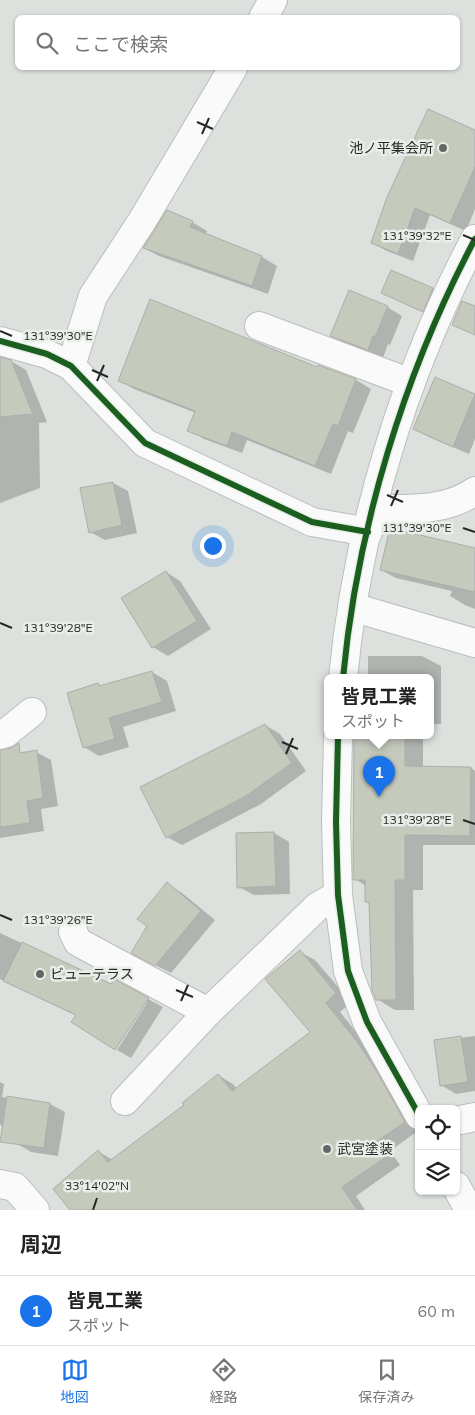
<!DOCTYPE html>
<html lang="ja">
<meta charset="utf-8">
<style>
:root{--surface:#fff;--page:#f2f2f2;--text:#222;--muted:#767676;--line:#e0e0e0;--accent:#1a73e8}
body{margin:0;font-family:Mulish,"Noto Sans JP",sans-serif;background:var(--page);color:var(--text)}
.controls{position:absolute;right:15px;bottom:15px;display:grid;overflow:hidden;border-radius:8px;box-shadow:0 1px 4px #0004}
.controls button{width:45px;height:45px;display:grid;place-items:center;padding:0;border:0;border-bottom:1px solid var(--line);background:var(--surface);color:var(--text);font:25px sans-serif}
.you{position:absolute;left:212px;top:545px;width:18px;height:18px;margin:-12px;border:4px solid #fff;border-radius:50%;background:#1a73e8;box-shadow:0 0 0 8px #1a73e833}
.badge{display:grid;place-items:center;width:32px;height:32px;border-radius:50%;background:var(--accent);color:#fff;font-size:16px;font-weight:700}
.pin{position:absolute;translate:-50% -41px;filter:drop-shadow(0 1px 2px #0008)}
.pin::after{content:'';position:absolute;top:26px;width:18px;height:15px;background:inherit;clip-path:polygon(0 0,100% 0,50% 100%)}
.popup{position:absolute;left:324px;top:674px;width:110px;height:65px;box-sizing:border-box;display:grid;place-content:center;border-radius:8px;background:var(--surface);filter:drop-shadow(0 1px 4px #0005);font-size:16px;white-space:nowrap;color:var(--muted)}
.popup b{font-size:19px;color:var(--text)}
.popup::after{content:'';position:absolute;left:50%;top:100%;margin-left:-10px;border:10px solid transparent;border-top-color:var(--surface)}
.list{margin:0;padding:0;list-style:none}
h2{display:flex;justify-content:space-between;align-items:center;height:65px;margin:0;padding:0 20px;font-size:21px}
h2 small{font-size:16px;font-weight:400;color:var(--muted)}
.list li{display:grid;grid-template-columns:32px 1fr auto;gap:15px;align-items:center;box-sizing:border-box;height:70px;padding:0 20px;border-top:1px solid var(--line)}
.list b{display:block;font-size:19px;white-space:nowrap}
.list p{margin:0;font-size:16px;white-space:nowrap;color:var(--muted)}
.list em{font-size:16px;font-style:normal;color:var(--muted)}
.icon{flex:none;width:28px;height:28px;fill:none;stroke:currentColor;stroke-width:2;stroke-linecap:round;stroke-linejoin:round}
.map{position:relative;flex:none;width:475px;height:1210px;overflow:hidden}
.search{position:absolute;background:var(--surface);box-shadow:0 1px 4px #0004;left:15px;right:15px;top:15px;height:55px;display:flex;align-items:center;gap:12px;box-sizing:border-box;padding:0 18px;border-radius:8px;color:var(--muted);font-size:19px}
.sheet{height:135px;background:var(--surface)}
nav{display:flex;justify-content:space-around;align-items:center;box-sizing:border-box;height:70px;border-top:1px solid var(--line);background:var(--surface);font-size:14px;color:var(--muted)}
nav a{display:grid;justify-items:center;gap:2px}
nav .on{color:var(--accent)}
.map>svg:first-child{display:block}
</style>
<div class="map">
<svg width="475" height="1210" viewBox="0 0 475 1210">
<rect width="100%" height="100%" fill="#dce1dd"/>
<g fill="#0003">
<polygon points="475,131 475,209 466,231 430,215 413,261 387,251 372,243"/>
<polygon points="192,222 207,231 205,235 262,257 277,266 268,294 159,256 144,248"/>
<polygon points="392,272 433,289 447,298 438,319 383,292"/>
<polygon points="387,307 402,316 390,345 388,344 383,358 347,344 332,336"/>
<polygon points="0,361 11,361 26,370 47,422 39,423 40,488 0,503"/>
<polygon points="319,366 356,380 371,389 353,433 348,431 331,474 247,440 242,453 204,439 189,430 196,413 134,389 119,380 318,369"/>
<polygon points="436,378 475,395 475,439 469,454 429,437 414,429"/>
<polygon points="113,483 128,491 137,533 105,540 90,532"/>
<polygon points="475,549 475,609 465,605 450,596 452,591 396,578 381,570"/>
<polygon points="166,572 180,581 211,629 168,656 153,647"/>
<polygon points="368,656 422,656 441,666 441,724 430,724 430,678 368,678"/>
<polygon points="152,672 167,681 176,711 123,727 129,747 99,756 84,747 98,684 102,687"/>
<polygon points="265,725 280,734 306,771 261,804 182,845 167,837"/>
<polygon points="354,736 423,736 423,768 471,768 475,771 475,845 423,845 423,890 413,890 414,1010 395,1010 377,999 370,904 366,902 366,886 355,879"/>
<polygon points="36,752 51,760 58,806 41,809 44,831 0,838 0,757"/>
<polygon points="274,833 289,842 290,894 254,895 239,887"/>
<polygon points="167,884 182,893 215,920 171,973 147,961"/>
<polygon points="0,933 112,986 148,999 163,1007 131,1058 117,1050 147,1003 145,1002 77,1016 0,979"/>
<polygon points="300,952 315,960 351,1002 340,1012 373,1053 391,1080 419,1130 390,1151 400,1165 356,1196 365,1210 72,1210 99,1152 113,1160 185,1105 218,1075 233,1084 237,1089 312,1032"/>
<polygon points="475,1036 475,1091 456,1094 441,1085 435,1041"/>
<polygon points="0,1082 4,1084 2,1097 50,1104 65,1112 58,1156 31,1152 16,1143 0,1124"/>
</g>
<g fill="#c5cabd" stroke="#abaeaa">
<polygon points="428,109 475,130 475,167 450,223 415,208 398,254 371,243 387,197"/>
<polygon points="167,210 193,221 190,227 262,256 252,286 143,248"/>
<polygon points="391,270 433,288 423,312 381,293"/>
<polygon points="349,290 388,306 375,337 373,336 368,350 330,336"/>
<polygon points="150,299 317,367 318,365 356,379 338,426 333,424 315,466 232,432 227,446 187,431 195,411 118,381"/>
<polygon points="462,301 475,306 475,335 452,325"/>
<polygon points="0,357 11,360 33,414 0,417"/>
<polygon points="435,377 475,394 453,447 413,429"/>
<polygon points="113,482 122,525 89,533 80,488"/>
<polygon points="390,528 475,548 475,592 380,570"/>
<polygon points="166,571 197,621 152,648 121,598"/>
<polygon points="152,671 162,702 109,718 115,739 83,748 67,693 98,683 99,686"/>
<polygon points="265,724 292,763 246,796 166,838 140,787"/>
<polygon points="354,736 405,736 405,766 471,767 470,836 405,835 405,880 395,880 396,1000 376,1000 372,990 369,902 365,902 365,880 353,880"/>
<polygon points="19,743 20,753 37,750 43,798 27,801 30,823 0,827 0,750 11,748"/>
<polygon points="274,832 276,886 237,888 236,833"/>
<polygon points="167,882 201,911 155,966 131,953 147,926 137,919"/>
<polygon points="22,942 111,984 114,979 149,998 115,1050 71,1022 76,1015 3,981"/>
<polygon points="300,950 336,993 326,1003 358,1043 376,1070 405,1122 376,1142 386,1157 342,1187 357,1210 70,1210 53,1189 98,1150 108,1162 184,1105 182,1103 218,1074 232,1091 310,1032 265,979"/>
<polygon points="461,1036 468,1082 440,1086 434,1040"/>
<polygon points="7,1096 50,1103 44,1148 0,1142"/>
</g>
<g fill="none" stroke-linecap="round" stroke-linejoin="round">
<defs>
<g id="minor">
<polyline points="263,18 273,0"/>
<polyline points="259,326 411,383"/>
<polyline points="0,341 47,354 71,366 145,443 312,522 368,532"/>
<polyline points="71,366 93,296 142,221 233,68"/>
<path d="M 373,509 C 407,509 446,512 475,491"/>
<polyline points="352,607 475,643"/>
<path d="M 343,678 C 357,528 404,373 475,239"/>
<polyline points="0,735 6,733 32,712"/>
<polyline points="338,736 336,822 338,895 348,971 367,1022 419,1115"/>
<polyline points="73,932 78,942 208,1012"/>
<polyline points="125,1101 208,1012 317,907 338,895"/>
<polyline points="456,1121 475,1117"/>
<polyline points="0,1184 15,1187 35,1210"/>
<polyline points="456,1186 469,1210"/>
</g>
</defs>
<use href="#minor" stroke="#bbbfbc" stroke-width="30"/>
<use href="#minor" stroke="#fafafa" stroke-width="28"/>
<defs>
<g id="cycleway">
<polyline points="0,341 47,354 71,366 145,443 312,522 368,532"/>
<path d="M 343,678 C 357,528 404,373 475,239"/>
<polyline points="338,736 336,822 338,895 348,971 367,1022 419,1115"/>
</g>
</defs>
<use href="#cycleway" stroke="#e8efe9" stroke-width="9"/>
<use href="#cycleway" stroke="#1b5e20" stroke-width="6"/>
</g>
<path fill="none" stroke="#252825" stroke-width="2" d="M 197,122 L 213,129M 202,134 L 209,118M 463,235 L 475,240M 0,331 L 12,336M 92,370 L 108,377M 97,381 L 104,365M 387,495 L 403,502M 391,506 L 398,490M 463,528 L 475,532M 0,623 L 12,628M 282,742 L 298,749M 286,754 L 293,738M 463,820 L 475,824M 0,915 L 12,920M 176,990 L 193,997M 181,1001 L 188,985M 93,1210 L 97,1198"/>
<g fill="#656965" stroke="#e8efe9" stroke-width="2">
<circle cx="443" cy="148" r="5"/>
<circle cx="40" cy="974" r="5"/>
<circle cx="327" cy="1149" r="5"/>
</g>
<g text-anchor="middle" stroke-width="5" stroke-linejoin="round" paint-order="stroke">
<g font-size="14" fill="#252825" stroke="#e8efe9" text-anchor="start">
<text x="433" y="153" text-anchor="end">池ノ平集会所</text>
<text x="50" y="979">ビューテラス</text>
<text x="337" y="1154">武宮塗装</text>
</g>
</g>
<g font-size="12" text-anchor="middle" fill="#252825" stroke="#e8efe9" stroke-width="5" stroke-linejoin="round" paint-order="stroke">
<text x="417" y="240">131°39'32"E</text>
<text x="58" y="340">131°39'30"E</text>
<text x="417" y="532">131°39'30"E</text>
<text x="58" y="632">131°39'28"E</text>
<text x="417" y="824">131°39'28"E</text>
<text x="58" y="924">131°39'26"E</text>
<text x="97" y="1190">33°14'02"N</text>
</g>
</svg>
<div class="controls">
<button><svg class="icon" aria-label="locate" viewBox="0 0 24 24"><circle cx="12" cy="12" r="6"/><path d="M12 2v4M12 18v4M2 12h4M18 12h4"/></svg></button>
<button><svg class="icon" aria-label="layers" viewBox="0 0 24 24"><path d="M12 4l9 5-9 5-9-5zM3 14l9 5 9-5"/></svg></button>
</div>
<div class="you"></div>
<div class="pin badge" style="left:379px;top:797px">1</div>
<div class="popup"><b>皆見工業</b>スポット</div>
<div class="search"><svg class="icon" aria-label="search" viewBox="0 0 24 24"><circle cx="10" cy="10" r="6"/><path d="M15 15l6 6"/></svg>ここで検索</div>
</div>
<section class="sheet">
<h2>周辺<small></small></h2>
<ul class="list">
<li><span class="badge">1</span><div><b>皆見工業</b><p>スポット</p></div><em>60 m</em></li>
</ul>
</section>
<nav>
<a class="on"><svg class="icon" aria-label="map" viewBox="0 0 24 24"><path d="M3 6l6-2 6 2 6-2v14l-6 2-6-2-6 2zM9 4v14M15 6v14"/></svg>地図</a>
<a><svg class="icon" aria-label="directions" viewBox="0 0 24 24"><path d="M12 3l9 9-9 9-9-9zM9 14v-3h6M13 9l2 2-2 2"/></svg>経路</a>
<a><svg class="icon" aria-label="saved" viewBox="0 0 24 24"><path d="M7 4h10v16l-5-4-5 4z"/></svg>保存済み</a>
</nav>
